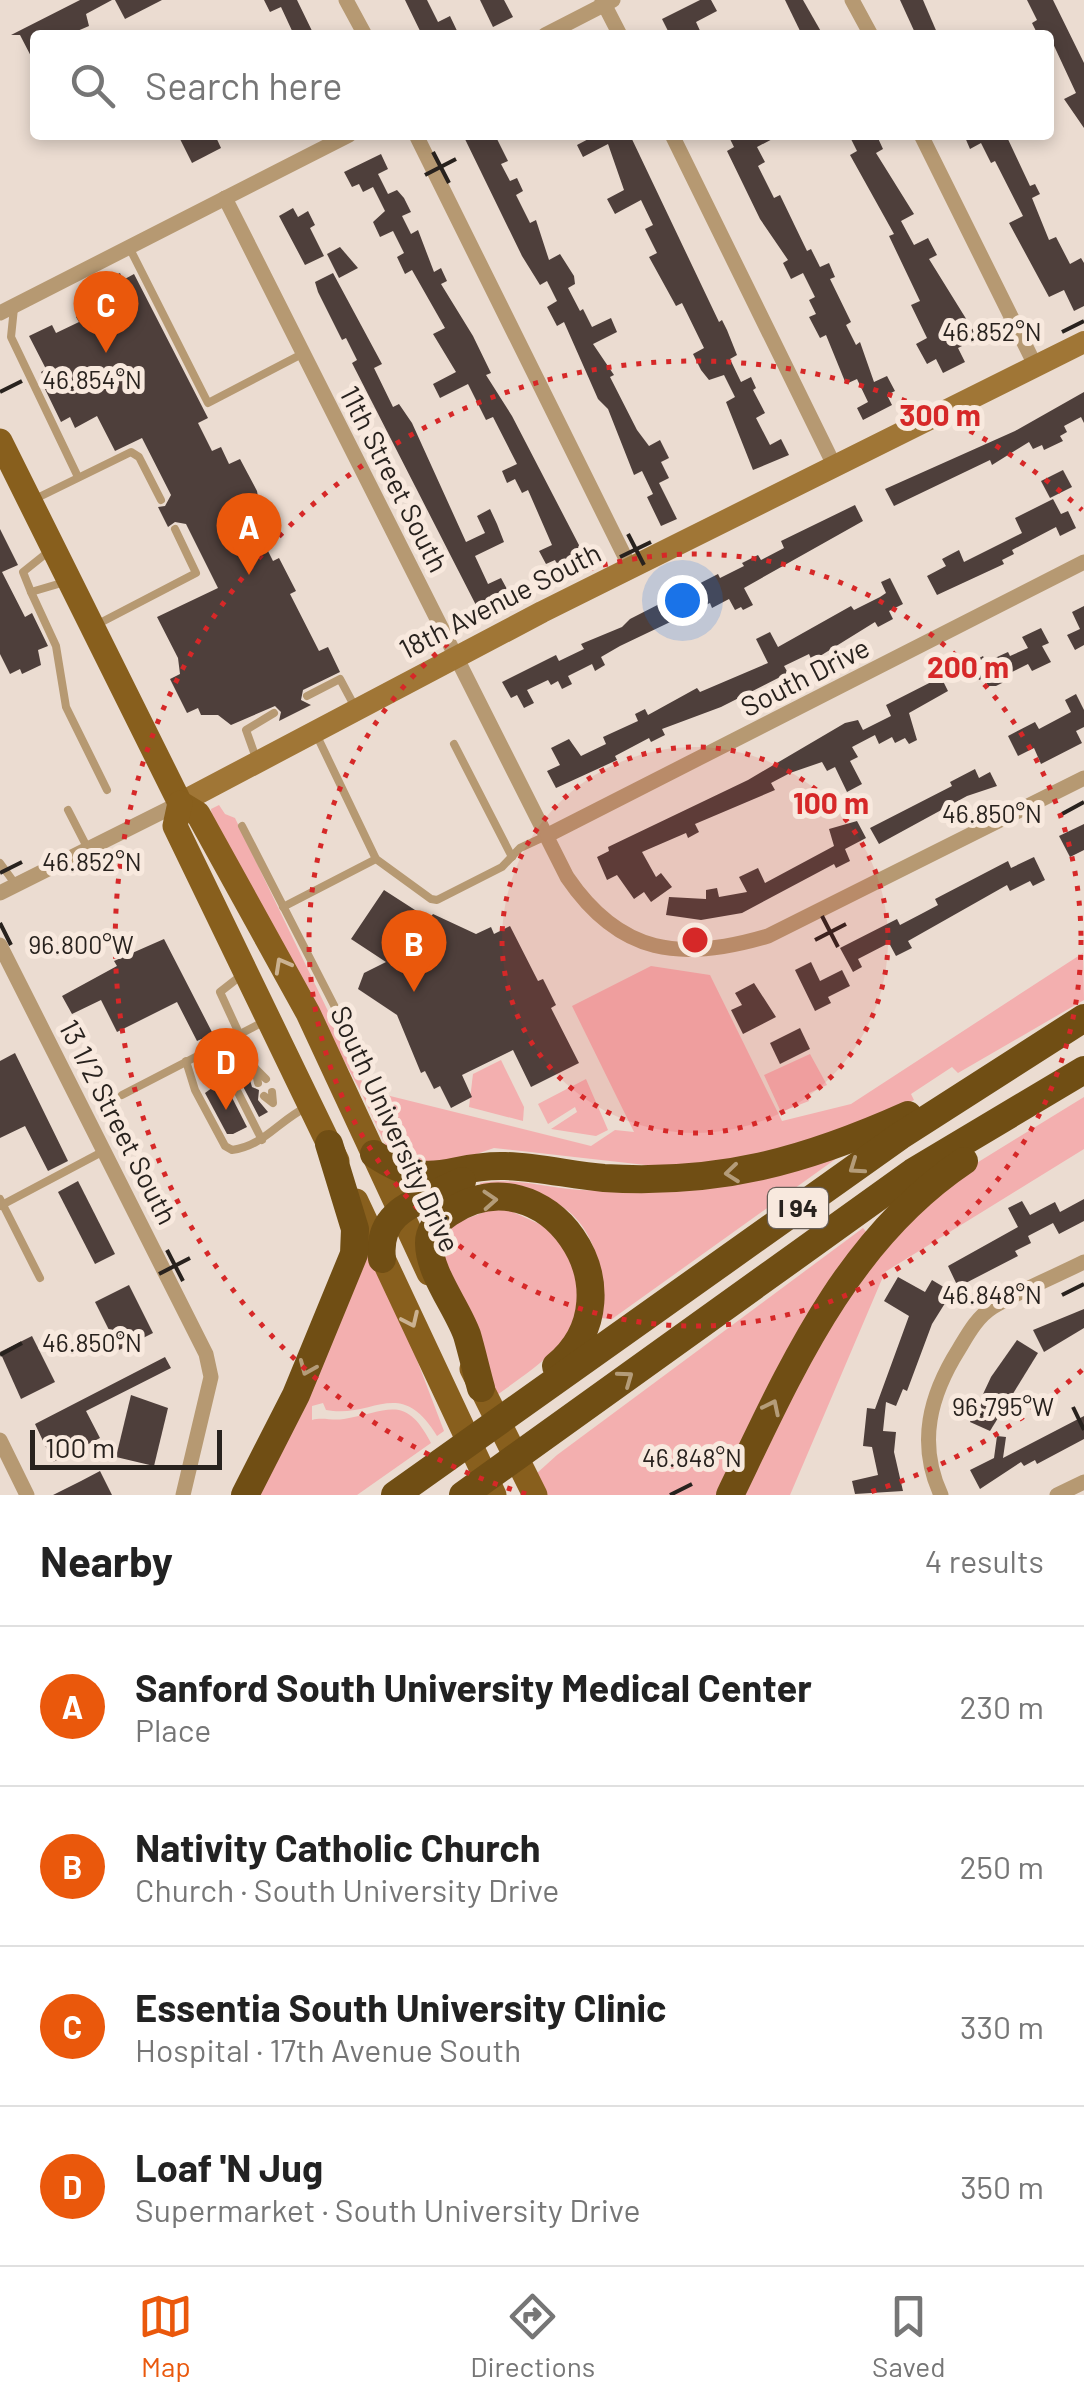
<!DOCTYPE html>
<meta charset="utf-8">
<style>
:root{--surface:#fff;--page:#f6f6f6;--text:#222;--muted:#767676;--line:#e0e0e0;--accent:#ea580c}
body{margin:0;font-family:Barlow,sans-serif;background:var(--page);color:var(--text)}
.scale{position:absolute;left:30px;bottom:25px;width:192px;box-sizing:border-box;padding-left:10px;border:5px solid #28221e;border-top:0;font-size:28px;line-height:35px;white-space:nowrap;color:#28221e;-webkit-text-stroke:8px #f8e9de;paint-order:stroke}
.you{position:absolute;left:682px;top:600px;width:35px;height:35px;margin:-25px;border:8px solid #fff;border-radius:50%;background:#1a73e8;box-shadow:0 0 0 15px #1a73e833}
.badge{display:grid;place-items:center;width:65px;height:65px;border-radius:50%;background:var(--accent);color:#fff;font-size:32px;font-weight:700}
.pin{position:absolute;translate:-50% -82px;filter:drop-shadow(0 2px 5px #0008)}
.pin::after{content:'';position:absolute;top:52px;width:35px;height:30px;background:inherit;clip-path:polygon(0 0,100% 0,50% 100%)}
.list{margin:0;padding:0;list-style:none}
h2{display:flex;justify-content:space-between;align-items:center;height:130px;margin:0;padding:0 40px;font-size:42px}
h2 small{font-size:32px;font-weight:400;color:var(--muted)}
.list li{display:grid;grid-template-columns:65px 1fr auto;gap:30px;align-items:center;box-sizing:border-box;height:160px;padding:0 40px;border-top:2px solid var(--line)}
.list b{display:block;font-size:38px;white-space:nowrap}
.list p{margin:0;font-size:32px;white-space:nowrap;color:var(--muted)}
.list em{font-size:32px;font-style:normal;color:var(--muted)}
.icon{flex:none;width:55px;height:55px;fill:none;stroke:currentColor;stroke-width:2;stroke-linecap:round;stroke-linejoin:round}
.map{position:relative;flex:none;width:1084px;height:1495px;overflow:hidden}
.search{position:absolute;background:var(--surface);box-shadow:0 5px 15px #0003;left:30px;right:30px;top:30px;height:110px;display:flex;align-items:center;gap:25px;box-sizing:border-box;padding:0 35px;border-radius:10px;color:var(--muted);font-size:38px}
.sheet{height:770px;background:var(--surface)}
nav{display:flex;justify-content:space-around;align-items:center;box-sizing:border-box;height:140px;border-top:2px solid var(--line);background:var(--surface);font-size:28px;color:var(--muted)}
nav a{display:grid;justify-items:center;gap:5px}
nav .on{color:var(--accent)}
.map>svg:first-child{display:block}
</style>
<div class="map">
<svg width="1084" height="1495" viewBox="0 0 1084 1495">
<rect width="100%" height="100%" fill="#ebdcd1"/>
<g fill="#f3afaf">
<polygon points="219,805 225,814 235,818 366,1090 591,1146 615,1130 634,1132 572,1006 651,966 710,975 782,1121 851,1104 1083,953 1084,1000 958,1073 952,1067 911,1094 914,1100 891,1114 787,1152 672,1168 494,1148 430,1170 387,1148 361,1092 212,818 211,809"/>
<polygon points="810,1054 827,1085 807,1094 809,1101 781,1112 764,1075"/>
<polygon points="501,1060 524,1107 523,1121 469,1107 473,1074"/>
<polygon points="586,1079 608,1130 596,1136 551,1129 577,1112 575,1107 548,1124 538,1104"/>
<polygon points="1084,1097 1084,1149 885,1272 790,1495 739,1495 819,1329 941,1185"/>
<path d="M 837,1158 L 612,1319 L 600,1318 C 608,1271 592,1209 538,1196 C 521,1192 501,1192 483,1191 L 480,1183 C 520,1176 555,1192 594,1190 C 677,1188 756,1173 837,1158 Z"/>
<path d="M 500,1206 L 557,1232 C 564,1248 576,1265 579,1282 C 592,1335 532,1369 497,1395 L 440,1251 L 445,1227 Z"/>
<polygon points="863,1228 867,1233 722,1495 546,1495 536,1474 557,1455"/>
<path d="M 363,1235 L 396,1305 L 444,1431 L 437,1436 C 400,1375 374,1419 326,1410 L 323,1403 L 312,1406 L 312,1420 C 323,1417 332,1421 344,1419 C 388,1412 405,1393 431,1443 L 357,1495 L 258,1495 Z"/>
</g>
<g fill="#4e3f3b">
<polygon points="80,0 112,0 86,14 89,26 68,35 35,35 35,64 20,35 11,35"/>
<polygon points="115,0 162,0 125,19"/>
<polygon points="264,0 297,0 314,35 294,35 281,7 270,12"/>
<polygon points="405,0 427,0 438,22 450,16 459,35 422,35"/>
<polygon points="480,0 504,0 513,17 493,27"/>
<polygon points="700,0 711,0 717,11 696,22 702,35 670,35 662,19"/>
<polygon points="785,0 803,0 823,35 802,35"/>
<polygon points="900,0 923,0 938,35 916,35"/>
<polygon points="1027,0 1053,0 1084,63 1084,128 1064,99 1076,93 1049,35 1037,33 1032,23 1037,20"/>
<polygon points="178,135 215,135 221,148 192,163"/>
<polygon points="463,135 495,135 508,161 501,164 510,181 517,178 523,191 516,195 530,223 536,220 549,260 560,254 574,276 575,284 568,288 580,311 583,309 592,327 611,318 617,332 593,344 614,375 610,377 637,430 649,446 660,440 669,458 661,462 669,478 659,483 677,519 661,526 647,497 653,494 642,471 634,475 608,409 598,399 564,322 557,326 547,307 557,301 547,281 540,285 522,256"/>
<polygon points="596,135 630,135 719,322 722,320 727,330 737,355 730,359 741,382 751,377 756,388 753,390 765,413 756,418 770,445 781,439 789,455 753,470 726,402 735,397 724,375 709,380 701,370 693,354 704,348 682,303 676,306 649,257 657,253 645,229 653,225 641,200 615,214 607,199 624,190 608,144 583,157 577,145"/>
<polygon points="728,135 780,135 757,147 765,162 758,166 774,198 780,195 807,251 811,249 820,267 829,263 835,277 830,279 851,322 846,325 856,345 860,342 874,382 887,376 895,391 887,395 892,405 863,420 857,408 868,402 857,379 846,384 826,335 820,338 809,317 816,314 809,300 815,297 803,273 791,279 783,263 788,260 760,219 727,151 734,147"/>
<polygon points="849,135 877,136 883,149 876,153 914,214 901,221 914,245 928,238 937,255 929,259 978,338 958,348 965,362 943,373 936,359 927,364 916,344 927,338 911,305 920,301 889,236 894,234 850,155 857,151"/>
<polygon points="964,135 1006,135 1030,186 1035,184 1040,194 1032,198 1049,240 1056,237 1070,264 1081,258 1084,263 1084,306 1074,311 1064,290 1049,297 1009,223 1023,216 995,161 991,163 981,143 970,149"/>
<polygon points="381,154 388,169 378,174 388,194 397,190 404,198 411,212 402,216 411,234 418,230 434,272 441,268 447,281 441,284 473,336 491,373 486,375 512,416 580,547 573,551 581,567 563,576 555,560 546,564 539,551 552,545 528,490 522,493 515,479 507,483 502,471 517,464 493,417 486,420 468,384 440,398 433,384 456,372 433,334 445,328 412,270 405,274 397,257 404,253 393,231 380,237 373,222 385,211 373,187 363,192 359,184 352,187 344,172"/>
<polygon points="293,208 298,217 308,211 315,225 310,228 324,256 305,265 279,216"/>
<polygon points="340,247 358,268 339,278 327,254"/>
<polygon points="120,273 123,280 134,274 208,418 198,423 212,451 221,447 229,464 240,459 257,491 260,508 253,511 261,527 259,533 273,561 279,558 296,591 290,594 319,651 328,647 340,672 303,690 301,700 311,705 279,721 281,712 275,706 231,725 218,715 201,715 198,708 187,713 170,679 180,674 178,658 157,617 218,588 186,524 175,522 168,527 158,507 165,506 171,495 142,438 115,451 97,416 75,428 70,417 61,422 44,387 48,385 41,372 46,369 29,336 52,325 56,333 79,322 76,317 84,307 77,294"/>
<polygon points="333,273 382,364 374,368 393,407 399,404 412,423 466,542 485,533 477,516 490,509 497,524 504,542 475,556 488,584 501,578 508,591 479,611 352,363 357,360 346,338 342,340 318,292 315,282"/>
<polygon points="1084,392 1084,423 1081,417 1064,426 1067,432 1060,436 1063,441 1044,450 1042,445 1033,449 1029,442 992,465 990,460 894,506 885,489 1015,431"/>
<polygon points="1063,470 1072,487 1050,498 1041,481"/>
<polygon points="1053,499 1061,514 1068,511 1076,528 1060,536 1056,527 1012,550 1014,554 1002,560 1004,564 937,595 927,576 946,566 942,559 959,550 964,562 1022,533 1015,518"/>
<polygon points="855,505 863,521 744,588 753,605 743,610 741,607 735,610 729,599 712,608 710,603 620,646 601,657 605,665 595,671 592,664 568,676 572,684 562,689 558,681 551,685 548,680 527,690 534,703 524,708 517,695 511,698 502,682 556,655 559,661 584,649 581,644 622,627 630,619 718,574 720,578 744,566 742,563 758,555 761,560 784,548 781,541"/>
<polygon points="0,529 18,565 2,572 25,617 32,613 48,646 38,650 41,665 22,674 20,669 10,674 0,654"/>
<polygon points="890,578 903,604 889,611 893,619 878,627 875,622 812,661 809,654 784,666 788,673 721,707 662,729 665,735 651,742 649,738 615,756 617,760 556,788 547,771 560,765 551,748 569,739 581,756 606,744 603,737 638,721 635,714 645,709 648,715 697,688 700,692 768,663 756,639 770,632 778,647 851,606 854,610 880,597 886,593 881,582"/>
<polygon points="1084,606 1084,645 1075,650 1067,635 1080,629 1072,612"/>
<polygon points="1041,628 1049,643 1042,646 1051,662 1032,671 1028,664 1004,676 1006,681 996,686 988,686 984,678 979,680 970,663 983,656 986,662 1008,652 1010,656 1028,648 1022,637"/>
<polygon points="941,677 948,691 909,713 917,740 909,744 905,738 895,743 892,737 879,744 875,735 852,747 858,757 850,761 862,784 847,792 835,767 827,771 822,762 790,773 771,783 775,790 695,824 699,832 688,838 686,833 642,852 656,877 661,873 672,887 651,902 644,892 634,899 617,875 607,880 597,857 609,851 608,847 748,780 845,723 858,720 863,730 891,716 886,705"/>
<polygon points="1076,694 1084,710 1084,727 1076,731 1082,743 1041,764 1034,748 1018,756 1008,736 1035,722 1039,729 1071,712 1065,700"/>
<polygon points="975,769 979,778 990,772 997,786 967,796 879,844 870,828 952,786 950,782"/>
<polygon points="857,821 866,838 845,849 850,861 836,868 834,864 742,913 701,920 666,915 669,897 706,899 706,890 717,888 719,897 747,892 739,877 758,868 765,883 834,846 829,829"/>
<polygon points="1084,824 1084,850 1070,857 1059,836"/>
<polygon points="1034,857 1045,880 1033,886 1030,881 1010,891 1007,885 908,941 912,948 896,956 889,943 858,959 862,967 853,972 840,948 897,919 900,925 923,913 938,905 935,899 1008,861 1011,868"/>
<polygon points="384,890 429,919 433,914 476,934 491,927 494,934 510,926 538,981 543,979 556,1005 551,1008 579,1063 531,1087 513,1050 462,1075 472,1097 451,1108 440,1086 434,1089 425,1071 421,1073 397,1015 358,989 364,973 386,962 351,939"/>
<polygon points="164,939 213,1034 197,1041 177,1002 117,1032 101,1000 72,1014 62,996 117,966 114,961"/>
<polygon points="811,962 820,981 842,970 850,986 828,997 831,1003 815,1011 795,970"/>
<polygon points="754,983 776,1017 743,1034 731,1010 742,1005 735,993"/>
<polygon points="800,1028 810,1049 780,1064 770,1043"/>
<polygon points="15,1053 68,1161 48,1171 25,1126 0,1138 0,1061"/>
<polygon points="247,1070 252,1087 259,1090 258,1100 268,1112 259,1117 237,1075"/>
<polygon points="223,1080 247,1127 233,1134 227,1134 205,1093"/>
<polygon points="78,1181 115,1254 95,1264 58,1192"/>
<polygon points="1084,1199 1084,1221 1059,1234 1053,1223 1028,1236 1031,1243 1015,1251 1018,1256 958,1287 948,1266 1018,1227 1008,1208 1022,1201 1030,1215 1055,1202 1060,1212"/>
<polygon points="898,1277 925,1292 932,1280 952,1292 932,1324 907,1391 903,1389 896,1406 886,1402 883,1431 896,1432 894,1452 903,1491 855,1494 852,1481 878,1475 872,1447 863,1446 867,1408 875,1409 909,1316 884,1301"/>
<polygon points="129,1285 153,1333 119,1350 95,1302"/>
<polygon points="1084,1309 1084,1328 1044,1352 1033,1330"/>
<polygon points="32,1336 55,1382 21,1399 0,1352"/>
<polygon points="1017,1340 1038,1353 990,1431 970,1422 991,1377"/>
<polygon points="165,1357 171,1368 86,1411 100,1438 53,1462 35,1424"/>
<polygon points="131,1395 168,1408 154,1466 116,1457"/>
<polygon points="1084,1416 1084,1439 1037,1464 1035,1460 1024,1466 1021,1462 980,1489 970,1470 994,1458 997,1436 1006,1437 1003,1458"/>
<polygon points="100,1471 112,1495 53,1495 81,1481"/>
</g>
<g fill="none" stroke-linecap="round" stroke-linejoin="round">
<g stroke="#b69972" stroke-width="8">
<polyline points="129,247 208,403 302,354"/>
<polyline points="14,308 11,337 78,477"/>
<polyline points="35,499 131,452 139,457 161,500"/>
<polyline points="48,552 23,572 31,592 65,582"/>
<polyline points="31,592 56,646 66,707 107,790"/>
<polyline points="96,625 196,573 175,529"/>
<polyline points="307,696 340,679 356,709"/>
<polyline points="317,736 376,859 431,899 437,900 502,867 520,848 548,835"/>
<polyline points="454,744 512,857"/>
<polyline points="256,758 246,730 274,713"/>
<polyline points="68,810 88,849"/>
<polyline points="242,826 338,1013"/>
<polyline points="0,863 16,885"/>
<polyline points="283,907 376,859"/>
<polyline points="243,974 220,992 255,1068"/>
<polyline points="215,1047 262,1140"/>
<path d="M 186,1061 L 195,1090 L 225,1146 L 232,1150 C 264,1146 279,1120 307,1107"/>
<polyline points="258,1083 255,1068 266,1079"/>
<polyline points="122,1095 265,1021"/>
<polyline points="264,1096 273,1103 272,1092"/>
<polyline points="0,1199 40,1278"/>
<polyline points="0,1206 102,1152"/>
</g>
<g stroke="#b69972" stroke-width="15">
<polyline points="346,0 365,35"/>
<polyline points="602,0 620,35"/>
<polyline points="852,0 871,35"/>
<polyline points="545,35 613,0"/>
<polyline points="416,135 630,567"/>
<polyline points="672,135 835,467"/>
<polyline points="921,135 1036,367"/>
<path d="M 225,198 L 567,877 C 620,955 681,962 768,936 L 1084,778"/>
<polyline points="0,313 349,135"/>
<polyline points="548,835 1084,562"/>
<polyline points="0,893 180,803"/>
<polyline points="0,945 206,1354 211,1377 183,1495"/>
<polyline points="0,1440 27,1495"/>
<path d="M 941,1495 C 917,1443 930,1395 959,1349 C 968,1334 977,1317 993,1307 C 1021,1290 1054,1277 1084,1262"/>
<polyline points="1057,1495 1084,1482"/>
</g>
<polyline stroke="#a07636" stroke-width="22" points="180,803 542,612 1084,342"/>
<g stroke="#885f1d" stroke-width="25">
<polyline points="0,441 180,803 198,814 308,1013 429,1273"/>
<polyline points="180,803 175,826 337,1161"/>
<polyline points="356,1201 494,1495"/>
<polyline points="472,1369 535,1495"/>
</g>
<g stroke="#704e14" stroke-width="28">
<path d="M 374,1154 C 435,1194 445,1164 505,1166 C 538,1167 571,1175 604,1178 C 719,1185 805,1161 908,1115"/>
<path d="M 382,1259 C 376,1207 422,1202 462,1181"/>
<path d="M 481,1388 C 476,1370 472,1352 467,1335 C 457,1307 429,1273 429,1243 C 429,1229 438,1220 449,1213 C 545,1148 645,1293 556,1366"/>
<polyline points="245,1495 296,1395 354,1254 355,1229 329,1144"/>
<polyline points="395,1495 900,1136 1084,1018"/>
<polyline points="463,1495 913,1172 1084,1070"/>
<path d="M 730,1495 C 790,1371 845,1241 964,1161"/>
</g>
</g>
<defs><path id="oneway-chevron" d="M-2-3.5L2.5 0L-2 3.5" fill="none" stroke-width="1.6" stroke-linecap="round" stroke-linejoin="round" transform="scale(2.5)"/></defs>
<g stroke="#cbb291">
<use href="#oneway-chevron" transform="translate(282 965) rotate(-119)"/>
<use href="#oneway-chevron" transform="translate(411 1320) rotate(65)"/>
</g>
<g stroke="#b49c79">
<use href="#oneway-chevron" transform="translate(856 1167) rotate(145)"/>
<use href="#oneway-chevron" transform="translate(732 1173) rotate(174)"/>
<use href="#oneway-chevron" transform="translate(490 1200) rotate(-4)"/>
<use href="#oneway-chevron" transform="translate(307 1368) rotate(113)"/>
<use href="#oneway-chevron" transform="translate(626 1378) rotate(-36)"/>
<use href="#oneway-chevron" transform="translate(772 1407) rotate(-64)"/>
</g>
<path fill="none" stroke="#28221e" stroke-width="4" d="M 433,152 L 449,183M 425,175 L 456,159M 1062,332 L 1084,321M 0,392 L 22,381M 628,534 L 644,565M 620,557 L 651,542M 1062,814 L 1084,802M 0,873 L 22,862M 822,916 L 838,947M 0,923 L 11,945M 815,940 L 846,924M 167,1250 L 183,1281M 159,1274 L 190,1258M 1062,1295 L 1084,1284M 0,1355 L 22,1343M 1073,1407 L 1084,1430M 670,1495 L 692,1484"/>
<circle cx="695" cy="940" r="193" fill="#d62828" fill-opacity=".12"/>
<g fill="none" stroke="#d62828" stroke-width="5" stroke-dasharray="5 10">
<circle cx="695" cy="940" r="193"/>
<circle cx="695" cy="940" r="386"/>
<path d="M1082 1370A579 579 0 0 1 864 1494M526 1494A579 579 0 1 1 1082 510"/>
</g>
<g text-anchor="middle" stroke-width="10" stroke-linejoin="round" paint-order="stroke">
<rect fill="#f8e9de" stroke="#665e58" stroke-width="2.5" x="768" y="1188" width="60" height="40" rx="8"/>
<g font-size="25" font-weight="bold" fill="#28221e">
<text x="798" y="1217">I 94</text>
</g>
<g font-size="28" fill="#28221e" stroke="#f8e9de">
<text transform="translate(394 479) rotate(63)" y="10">11th Street South</text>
<text transform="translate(500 601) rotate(-27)" y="10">18th Avenue South</text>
<text transform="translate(805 677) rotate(-27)" y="10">South Drive</text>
<text transform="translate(118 1122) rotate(63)" y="10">13 1/2 Street South</text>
<text transform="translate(395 1129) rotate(65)" y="10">South University Drive</text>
</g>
</g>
<g font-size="25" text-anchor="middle" fill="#28221e" stroke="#f8e9de" stroke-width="10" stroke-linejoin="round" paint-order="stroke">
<text x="992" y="341">46.852°N</text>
<text x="92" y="389">46.854°N</text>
<text x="992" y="823">46.850°N</text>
<text x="92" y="871">46.852°N</text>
<text x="81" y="954">96.800°W</text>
<text x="992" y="1304">46.848°N</text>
<text x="92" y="1352">46.850°N</text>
<text x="1003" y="1416">96.795°W</text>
<text x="692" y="1467">46.848°N</text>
</g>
<circle cx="695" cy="940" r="15" fill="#d62828" stroke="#f8e9de" stroke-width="5"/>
<g font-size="30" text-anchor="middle" font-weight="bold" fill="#d62828" stroke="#f8e9de" stroke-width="10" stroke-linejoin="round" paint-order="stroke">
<text x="940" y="426">300 m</text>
<text x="968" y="678">200 m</text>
<text x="831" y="814">100 m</text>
</g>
</svg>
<div class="scale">100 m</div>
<div class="you"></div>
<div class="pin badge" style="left:249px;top:575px">A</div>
<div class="pin badge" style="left:414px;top:992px">B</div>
<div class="pin badge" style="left:106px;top:353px">C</div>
<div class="pin badge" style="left:226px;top:1110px">D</div>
<div class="search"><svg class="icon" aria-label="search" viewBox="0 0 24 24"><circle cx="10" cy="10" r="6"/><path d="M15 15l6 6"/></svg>Search here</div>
</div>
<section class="sheet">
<h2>Nearby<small>4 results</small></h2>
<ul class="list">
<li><span class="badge">A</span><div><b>Sanford South University Medical Center</b><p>Place</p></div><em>230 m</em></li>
<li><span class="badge">B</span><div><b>Nativity Catholic Church</b><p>Church · South University Drive</p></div><em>250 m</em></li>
<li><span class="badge">C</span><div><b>Essentia South University Clinic</b><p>Hospital · 17th Avenue South</p></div><em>330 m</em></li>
<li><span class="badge">D</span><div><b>Loaf 'N Jug</b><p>Supermarket · South University Drive</p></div><em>350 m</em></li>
</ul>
</section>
<nav>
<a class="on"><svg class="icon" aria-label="map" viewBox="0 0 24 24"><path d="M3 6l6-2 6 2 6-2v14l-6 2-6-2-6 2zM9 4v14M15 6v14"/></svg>Map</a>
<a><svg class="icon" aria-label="directions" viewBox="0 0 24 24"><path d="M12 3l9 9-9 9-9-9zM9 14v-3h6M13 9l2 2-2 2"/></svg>Directions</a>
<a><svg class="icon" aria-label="saved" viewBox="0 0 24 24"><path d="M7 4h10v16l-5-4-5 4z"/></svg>Saved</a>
</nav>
